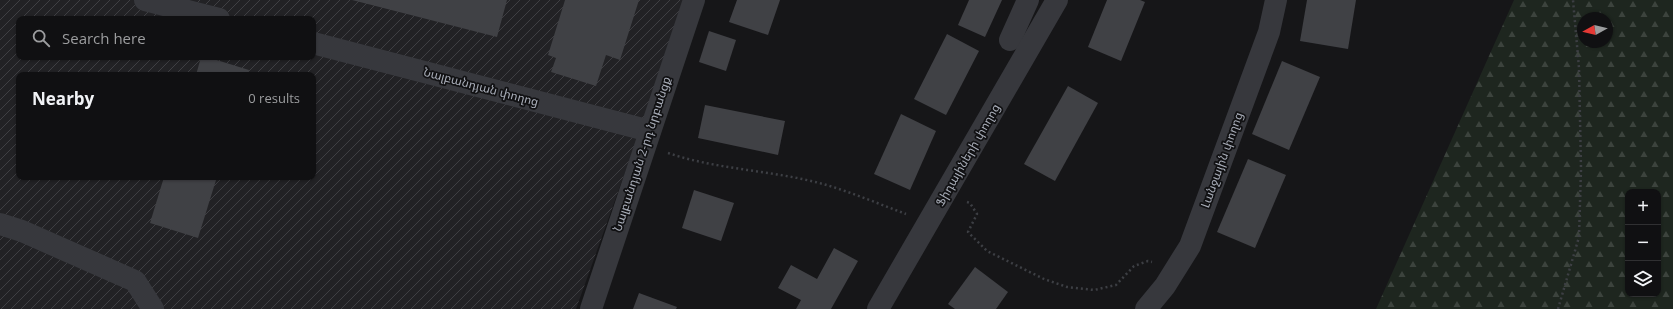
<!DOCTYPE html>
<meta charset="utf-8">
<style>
:root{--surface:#101012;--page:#19191b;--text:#f1f3f6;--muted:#9c9d9f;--line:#303032}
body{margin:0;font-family:"Open Sans","Noto Sans Armenian",sans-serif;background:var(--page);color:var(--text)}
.controls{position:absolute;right:12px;bottom:12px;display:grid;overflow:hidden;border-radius:8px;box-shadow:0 1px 3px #0004}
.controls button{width:36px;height:36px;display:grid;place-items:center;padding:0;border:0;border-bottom:1px solid var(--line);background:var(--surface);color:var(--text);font:20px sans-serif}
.compass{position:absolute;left:1577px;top:12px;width:36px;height:36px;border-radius:50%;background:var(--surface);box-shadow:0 1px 3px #0004;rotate:262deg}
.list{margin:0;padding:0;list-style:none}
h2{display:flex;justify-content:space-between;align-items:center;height:52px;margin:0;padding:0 16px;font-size:17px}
h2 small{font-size:13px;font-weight:400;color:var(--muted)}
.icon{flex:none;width:22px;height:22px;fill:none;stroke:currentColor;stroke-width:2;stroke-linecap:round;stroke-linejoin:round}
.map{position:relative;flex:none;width:1673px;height:309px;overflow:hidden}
.search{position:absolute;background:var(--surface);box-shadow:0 1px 3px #0004;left:16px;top:16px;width:300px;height:44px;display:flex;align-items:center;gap:10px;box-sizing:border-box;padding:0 14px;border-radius:8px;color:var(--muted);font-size:15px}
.panel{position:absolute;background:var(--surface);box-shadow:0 1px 3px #0004;left:16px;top:72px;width:300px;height:108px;border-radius:8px}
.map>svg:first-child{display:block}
</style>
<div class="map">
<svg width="1673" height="309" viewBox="0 0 1673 309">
<defs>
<pattern id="industrial-furrows" width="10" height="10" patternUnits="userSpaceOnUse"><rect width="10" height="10" fill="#222225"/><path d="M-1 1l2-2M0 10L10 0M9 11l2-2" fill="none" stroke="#3f3f43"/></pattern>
<pattern id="forest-firs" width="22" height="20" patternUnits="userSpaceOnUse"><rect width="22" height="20" fill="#1e261f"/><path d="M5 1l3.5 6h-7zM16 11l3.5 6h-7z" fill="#3c433d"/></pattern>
</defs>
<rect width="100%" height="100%" fill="#161618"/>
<path fill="url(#industrial-furrows)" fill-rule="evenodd" d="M 0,0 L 684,0 L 647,111 L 576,309 L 0,309 ZM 19,19 L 313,19 L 313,57 L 19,57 ZM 19,75 L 313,75 L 313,177 L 19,177 Z"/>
<path fill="url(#forest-firs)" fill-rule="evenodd" d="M 1514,0 L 1673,0 L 1673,309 L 1376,309 ZM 1583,18 L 1607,18 L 1607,42 L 1583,42 ZM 1628,192 L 1658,192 L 1658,294 L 1628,294 Z"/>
<g fill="#404145">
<polygon points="352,0 507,0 497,37"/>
<polygon points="565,0 639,0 620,60 606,55 596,86 551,72 556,58 548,55"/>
<polygon points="737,0 780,0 768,35 729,22"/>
<polygon points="969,0 1002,0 985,37 958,25"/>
<polygon points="1107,0 1140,0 1145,2 1121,61 1088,47"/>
<polygon points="1307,0 1356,0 1348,49 1300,41"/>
<polygon points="709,31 736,40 726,71 699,62"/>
<polygon points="947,34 979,51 946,115 914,99"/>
<polygon points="201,57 207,57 249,70 248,75 196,75"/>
<polygon points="1282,61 1320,77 1289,150 1252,134"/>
<polygon points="1068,86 1098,103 1055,181 1024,164"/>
<polygon points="705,105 785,121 778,155 698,138"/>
<polygon points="901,114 936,131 910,190 874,174"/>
<polygon points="1248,159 1286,175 1255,248 1217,232"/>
<polygon points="164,177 217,177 198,238 150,223"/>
<polygon points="694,190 734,203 721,241 682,228"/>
<polygon points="834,248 858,261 831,309 796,309 801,300 778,288 791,265 817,279"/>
<polygon points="975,267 1008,292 996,309 955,309 948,304"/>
<polygon points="639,293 677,307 676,309 633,309"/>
</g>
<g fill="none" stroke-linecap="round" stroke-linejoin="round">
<g stroke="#3d3f44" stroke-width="2.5" stroke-dasharray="2 3" stroke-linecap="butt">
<path d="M 668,153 C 718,170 772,170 823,184 C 851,192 879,204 906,214"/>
<polyline points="967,202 970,203 977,214 968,232 987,251 1044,279 1067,287 1094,290 1116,285 1134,266 1148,261 1152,262"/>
<polyline points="1558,309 1579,237 1581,169 1579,68 1573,0"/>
</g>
<g stroke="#37383d" stroke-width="22">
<polyline points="145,0 219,19"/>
<polyline points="1010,40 1028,0"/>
<polyline points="313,43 650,131"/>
<polyline points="0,224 22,231 135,281 153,309"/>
<polyline points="591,309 694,0"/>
<polyline points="878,309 1057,0"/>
<polyline points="1146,309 1165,286 1190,246 1269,32 1276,0"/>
</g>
</g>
<g text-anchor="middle" stroke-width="3.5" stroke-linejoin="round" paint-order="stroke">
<g font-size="12" fill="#a8adb8" stroke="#111113">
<text transform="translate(481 87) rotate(15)" y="4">Նալբանդյան փողոց</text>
<text transform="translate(642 154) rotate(-72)" y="4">Նալբանդյան 2-րդ նրբանցք</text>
<text transform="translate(968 155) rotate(-60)" y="4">Ֆիդայիների փողոց</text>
<text transform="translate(1222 160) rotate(-70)" y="4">Լանջային փողոց</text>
</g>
</g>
</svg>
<div class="controls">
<button>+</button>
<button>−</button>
<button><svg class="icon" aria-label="layers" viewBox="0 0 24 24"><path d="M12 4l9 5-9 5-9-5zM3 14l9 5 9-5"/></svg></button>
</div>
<svg class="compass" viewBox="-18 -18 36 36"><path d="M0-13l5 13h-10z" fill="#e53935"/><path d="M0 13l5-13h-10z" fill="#9c9d9f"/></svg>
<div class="search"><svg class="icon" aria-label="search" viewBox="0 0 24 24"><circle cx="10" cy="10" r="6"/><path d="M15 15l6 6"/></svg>Search here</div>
<section class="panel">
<h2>Nearby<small>0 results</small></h2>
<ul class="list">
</ul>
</section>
</div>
